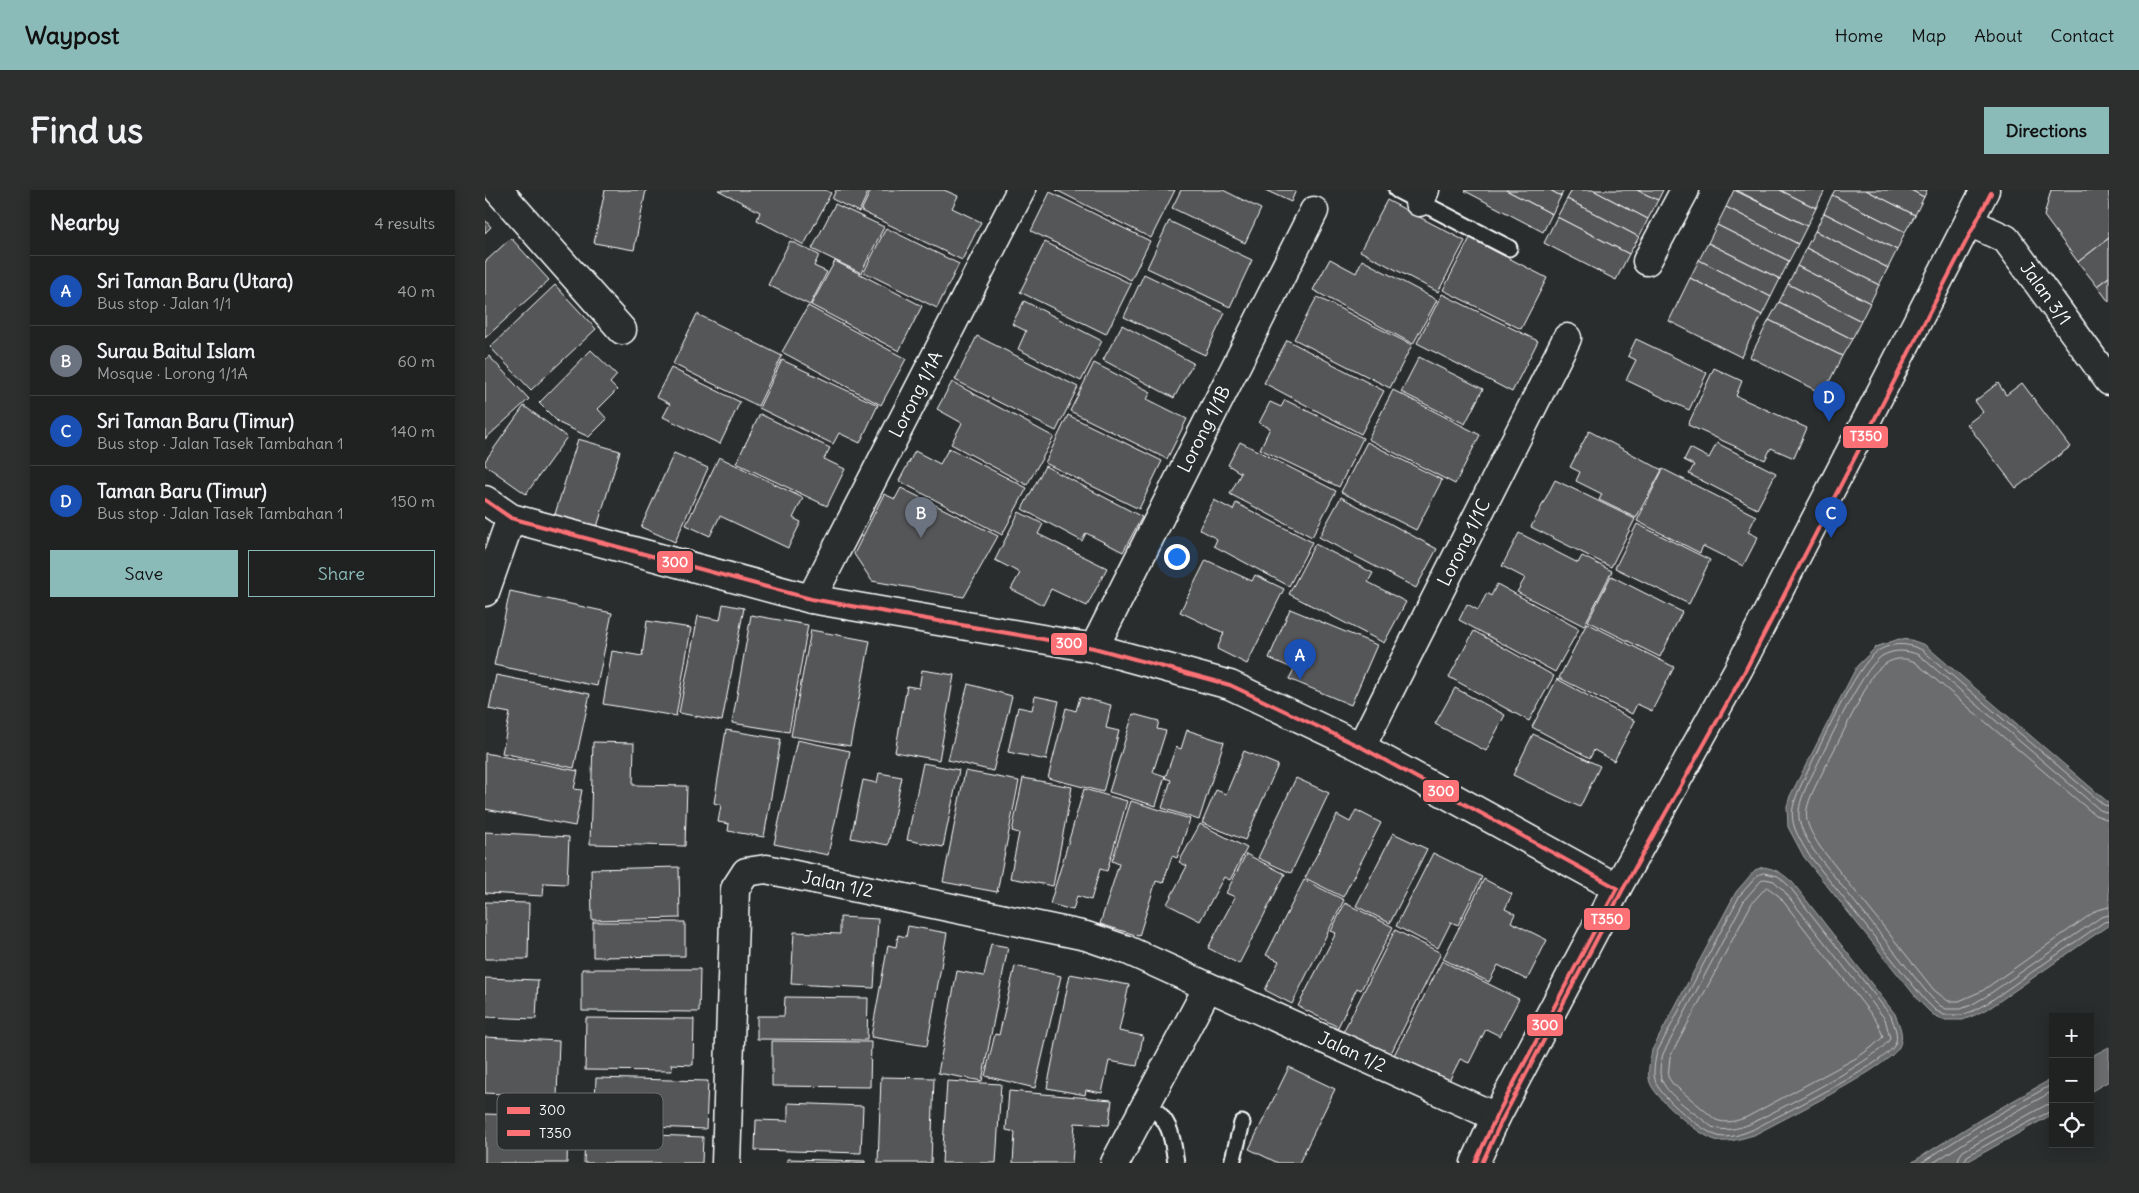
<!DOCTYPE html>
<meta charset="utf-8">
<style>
:root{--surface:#202222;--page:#2d2f2f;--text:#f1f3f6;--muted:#a2a4a5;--line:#3d3f40;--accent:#8bbbb9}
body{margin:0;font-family:Delius,sans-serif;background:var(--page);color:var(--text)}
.controls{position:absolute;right:15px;bottom:15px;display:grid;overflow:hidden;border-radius:0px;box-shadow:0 2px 12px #0003}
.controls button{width:45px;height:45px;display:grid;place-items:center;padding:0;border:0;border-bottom:1px solid var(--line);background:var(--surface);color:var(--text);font:25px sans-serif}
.you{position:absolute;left:691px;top:366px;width:18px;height:18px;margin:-12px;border:4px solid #fff;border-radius:50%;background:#1a73e8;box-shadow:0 0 0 8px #1a73e833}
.badge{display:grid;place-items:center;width:32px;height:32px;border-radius:50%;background:var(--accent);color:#fff;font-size:16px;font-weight:700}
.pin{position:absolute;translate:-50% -41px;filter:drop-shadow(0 1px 2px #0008)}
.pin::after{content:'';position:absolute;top:26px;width:18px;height:15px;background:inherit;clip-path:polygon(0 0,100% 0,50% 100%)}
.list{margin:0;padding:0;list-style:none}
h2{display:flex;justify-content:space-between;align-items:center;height:65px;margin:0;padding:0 20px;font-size:21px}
h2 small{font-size:16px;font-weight:400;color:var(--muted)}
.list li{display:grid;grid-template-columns:32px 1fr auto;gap:15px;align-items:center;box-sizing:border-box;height:70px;padding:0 20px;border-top:1px solid var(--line)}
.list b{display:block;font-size:19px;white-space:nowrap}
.list p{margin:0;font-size:16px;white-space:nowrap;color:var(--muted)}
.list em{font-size:16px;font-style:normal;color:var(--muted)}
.actions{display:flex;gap:10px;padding:15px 20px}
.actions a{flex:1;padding:11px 0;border:1px solid var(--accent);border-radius:0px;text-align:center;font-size:18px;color:var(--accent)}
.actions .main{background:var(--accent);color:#111}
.icon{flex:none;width:28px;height:28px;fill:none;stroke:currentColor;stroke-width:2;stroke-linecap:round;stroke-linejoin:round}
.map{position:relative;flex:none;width:1624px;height:973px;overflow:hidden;border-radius:0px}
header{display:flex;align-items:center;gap:30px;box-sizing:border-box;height:70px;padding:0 25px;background:var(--accent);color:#111}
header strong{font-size:24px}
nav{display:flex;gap:28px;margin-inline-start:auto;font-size:18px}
.intro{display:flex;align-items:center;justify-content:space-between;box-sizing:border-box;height:120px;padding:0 30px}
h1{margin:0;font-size:35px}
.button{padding:12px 22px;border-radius:0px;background:var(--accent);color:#111;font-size:18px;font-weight:700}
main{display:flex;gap:30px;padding:0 30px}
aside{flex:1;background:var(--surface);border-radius:0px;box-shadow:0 2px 12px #0003}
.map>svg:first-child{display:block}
</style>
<header>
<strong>Waypost</strong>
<nav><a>Home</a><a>Map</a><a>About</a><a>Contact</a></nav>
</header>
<div class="intro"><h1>Find us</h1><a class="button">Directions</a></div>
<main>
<aside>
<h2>Nearby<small>4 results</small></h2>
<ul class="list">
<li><span class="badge" style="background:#1a4fb4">A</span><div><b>Sri Taman Baru (Utara)</b><p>Bus stop · Jalan 1/1</p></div><em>40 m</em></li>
<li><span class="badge" style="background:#6b7280">B</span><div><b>Surau Baitul Islam</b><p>Mosque · Lorong 1/1A</p></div><em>60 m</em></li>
<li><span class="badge" style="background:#1a4fb4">C</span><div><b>Sri Taman Baru (Timur)</b><p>Bus stop · Jalan Tasek Tambahan 1</p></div><em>140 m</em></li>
<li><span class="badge" style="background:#1a4fb4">D</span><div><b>Taman Baru (Timur)</b><p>Bus stop · Jalan Tasek Tambahan 1</p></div><em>150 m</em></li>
</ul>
<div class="actions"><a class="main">Save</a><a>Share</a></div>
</aside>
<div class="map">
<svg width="1624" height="973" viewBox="0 0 1624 973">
<rect width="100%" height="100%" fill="#2a2d2e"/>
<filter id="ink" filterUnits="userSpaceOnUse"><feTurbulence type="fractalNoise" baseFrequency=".02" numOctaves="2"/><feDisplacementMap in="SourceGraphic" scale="10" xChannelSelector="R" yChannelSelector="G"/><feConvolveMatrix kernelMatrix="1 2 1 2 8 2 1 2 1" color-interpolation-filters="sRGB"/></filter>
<g filter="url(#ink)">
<g fill="#6a6c6d" stroke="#a6a7a7">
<polygon points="1414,449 1426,450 1440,455 1624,613 1624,735 1506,817 1490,825 1478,830 1458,830 1447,824 1435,812 1319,667 1303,637 1302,616 1305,606 1372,476 1391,457"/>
<path d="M 1278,677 C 1292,679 1298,684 1308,693 L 1410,824 C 1414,835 1420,845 1414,857 C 1403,878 1296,930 1269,945 C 1258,948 1247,952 1235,951 C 1218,950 1173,910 1166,895 C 1161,885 1165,871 1167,860 L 1251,702 L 1270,680 Z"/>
<polygon points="1624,857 1624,891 1605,902 1605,867"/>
<polygon points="1568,888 1568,924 1480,973 1426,973 1496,929"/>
</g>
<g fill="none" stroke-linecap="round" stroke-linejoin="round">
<g stroke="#c3c4c5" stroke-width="1">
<path d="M 1624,616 L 1619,615 L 1437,460 C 1423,453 1407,452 1393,461 C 1370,475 1332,563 1318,591 C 1302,625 1304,632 1324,665 L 1439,809 L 1450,820 L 1459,825 L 1477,825 L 1488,821 L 1504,812 L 1619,732 L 1624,731"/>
<path d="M 1624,623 L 1615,620 L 1434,465 C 1422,460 1409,459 1397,466 C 1376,479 1337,567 1323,593 C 1309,624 1311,632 1329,661 L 1444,805 L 1454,815 L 1461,819 L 1476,819 L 1486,815 L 1500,807 L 1616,727 L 1624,725"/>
<path d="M 1624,630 L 1610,625 L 1430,472 C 1412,464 1399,472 1387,486 L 1330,597 C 1317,625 1319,631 1335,657 L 1449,800 L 1463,811 L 1474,811 L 1497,801 L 1612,720 L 1624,717"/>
<path d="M 1279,683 L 1293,686 L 1304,696 L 1406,826 C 1409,836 1415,846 1409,856 C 1397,876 1294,925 1267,940 C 1257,944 1244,949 1233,946 C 1218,942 1176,907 1171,893 C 1167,883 1170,871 1172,862 L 1255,705 L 1273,685 Z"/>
<path d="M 1280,689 L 1289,691 L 1299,701 L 1400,829 L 1405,848 C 1397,868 1290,921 1265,934 C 1252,939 1240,942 1227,937 C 1213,925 1185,908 1177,891 C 1173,883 1176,872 1178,864 L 1260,709 L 1276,691 Z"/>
<path d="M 1282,697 L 1294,706 L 1393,833 L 1398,847 L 1387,857 L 1373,867 L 1262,927 C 1252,931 1241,934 1231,930 L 1188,894 L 1183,887 L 1185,867 L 1267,713 Z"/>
<polyline points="1436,973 1498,933 1568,894"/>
<polyline points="1448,973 1502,938 1568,901"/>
<polyline points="1473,973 1474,967 1478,961 1561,915 1568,914"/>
<polyline points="1479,973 1482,966 1519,945 1568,920"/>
</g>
</g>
<g fill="#555758" stroke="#fff">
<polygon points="120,0 161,0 149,60 109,53"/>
<polygon points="233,0 340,0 346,3 319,55 272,30 275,22"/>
<polygon points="351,0 384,0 374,22 347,9"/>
<polygon points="386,0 459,0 473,6 467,18 496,32 477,70 376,21"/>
<polygon points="571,0 690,0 666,48"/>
<polygon points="696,0 738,0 776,19 760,53 687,18"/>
<polygon points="780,0 811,0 806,12"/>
<polygon points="981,0 1021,0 1067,24 1058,42 980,1"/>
<polygon points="1021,0 1065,0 1076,6 1067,24"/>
<polygon points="1065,0 1079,0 1076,6"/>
<polygon points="1087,0 1108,0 1163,29 1154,47 1082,9"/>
<polygon points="1108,0 1152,0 1173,10 1163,29"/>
<polygon points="1152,0 1178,0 1173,10"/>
<polygon points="1249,0 1322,36 1313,54 1241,17"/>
<polygon points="1251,0 1295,0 1331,18 1322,36"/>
<polygon points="1295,0 1340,0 1331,18"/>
<polygon points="1350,0 1381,0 1430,25 1420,42 1347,5"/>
<polygon points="1381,0 1426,0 1439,7 1430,25"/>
<polygon points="1426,0 1442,0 1439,7"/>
<polygon points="1566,0 1624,0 1624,48 1593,72 1559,26"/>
<polygon points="565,2 665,51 646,90 546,41"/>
<polygon points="1347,5 1420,42 1412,60 1339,23"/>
<polygon points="1082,9 1154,47 1144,64 1072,27"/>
<polygon points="902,10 980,51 953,102 875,61"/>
<polygon points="350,14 399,37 376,83 327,59"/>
<polygon points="1241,17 1313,54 1304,71 1232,35"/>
<polygon points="1339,23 1412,60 1403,78 1330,41"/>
<polygon points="1072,27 1144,64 1131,90 1059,53"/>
<polygon points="0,30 6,37 0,43"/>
<polygon points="684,31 767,70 745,117 662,78"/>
<polygon points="1232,35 1304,71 1295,89 1223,53"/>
<polygon points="401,38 474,74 452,118 379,82"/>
<polygon points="1330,41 1403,78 1394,95 1321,58"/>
<polygon points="26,48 64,90 0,148 0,72"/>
<polygon points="985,48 1062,88 1036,139 958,100"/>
<polygon points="1624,48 1624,87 1612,96 1593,72"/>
<polygon points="305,51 334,65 329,76 342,82 325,115 283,95"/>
<polygon points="560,52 646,94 621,144 535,102"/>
<polygon points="1223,53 1295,89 1286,107 1214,70"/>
<polygon points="1321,58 1394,95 1385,113 1312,76"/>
<polygon points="845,69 871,83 877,70 952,110 928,154 828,100"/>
<polygon points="1214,70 1286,107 1277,125 1205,88"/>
<polygon points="350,71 437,116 414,161 326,115"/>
<polygon points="1312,76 1385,113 1376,131 1303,94"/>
<polygon points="659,84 740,123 720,165 639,127"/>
<polygon points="1624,87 1624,112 1612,96"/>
<polygon points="1205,88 1277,125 1256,167 1184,131"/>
<polygon points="1303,94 1376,131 1367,149 1294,112"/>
<polygon points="70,95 111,139 46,200 5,157"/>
<polygon points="957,104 1053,151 1027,202 932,153"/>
<polygon points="832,107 927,155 905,198 809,149"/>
<polygon points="539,111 617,151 596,191 533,159 541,141 527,134"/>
<polygon points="1294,112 1367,149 1357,166 1284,130"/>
<polygon points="323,116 421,169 396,215 297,162"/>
<polygon points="212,124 297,166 273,216 188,174"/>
<polygon points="1284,130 1357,166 1338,204 1265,167"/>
<polygon points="637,135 708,173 689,208 618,170"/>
<polygon points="492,146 593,197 571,241 470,190"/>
<polygon points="1151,149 1222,183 1204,220 1141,190 1151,170 1143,166"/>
<polygon points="802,150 899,201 876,244 779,193"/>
<polygon points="106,160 132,185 125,193 132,200 113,219 122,229 104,247 74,233 54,213"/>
<polygon points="4,166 44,209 0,249 0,170"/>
<polygon points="934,167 998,199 980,234 916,202"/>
<polygon points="297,170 393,215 375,253 354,243 348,254 274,218"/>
<polygon points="609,173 666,202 662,209 702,229 682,269 585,221"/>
<polygon points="186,178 255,212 235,254 178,227 185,214 171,207"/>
<polygon points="1229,178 1257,191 1251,206 1322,238 1309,268 1286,258 1280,270 1203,235"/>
<polygon points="467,192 569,247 542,295 466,254 477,233 452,219"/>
<polygon points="1513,193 1521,205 1537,193 1585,257 1531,298 1482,234 1498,222 1490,211"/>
<polygon points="908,200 995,245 970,294 883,249"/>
<polygon points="800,210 878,248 854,297 775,259 785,238 774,233 785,212 796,217"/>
<polygon points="39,216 82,247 41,304 0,275 0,271"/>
<polygon points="275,224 345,258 339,269 360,279 342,316 251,273"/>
<polygon points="583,225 677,271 654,319 560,273"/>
<polygon points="1104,241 1177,280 1151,328 1114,310 1117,304 1091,291 1095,282 1085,277"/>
<polygon points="93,249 135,261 109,347 67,334"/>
<polygon points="755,252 851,301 827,347 745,304 756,283 743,275"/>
<polygon points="882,252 957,290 931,340 856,302"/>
<polygon points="1232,253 1291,283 1272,319 1204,284 1209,275 1199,270 1205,258 1224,268"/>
<polygon points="464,258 542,298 517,345 414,291 430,261 455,274"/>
<polygon points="189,263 223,278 190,352 156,337"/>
<polygon points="234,267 318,308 308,328 316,332 303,358 235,326 225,346 201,335"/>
<polygon points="560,276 657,327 638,362 601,343 597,351 537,319"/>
<polygon points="1178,279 1271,326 1263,342 1273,347 1258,376 1218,356 1215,363 1152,331"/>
<polygon points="1070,290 1150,329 1126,377 1046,337"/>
<polygon points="416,298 513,346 479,407 387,391 369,364 399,304 410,309"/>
<polygon points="856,307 952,359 931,398 834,347"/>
<polygon points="729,310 748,320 751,313 827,352 804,396 729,356 732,349 714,339"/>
<polygon points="534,322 558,334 553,344 622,378 602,416 566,399 558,415 526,399 535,383 510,370"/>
<polygon points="1152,334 1225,370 1204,414 1130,378"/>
<polygon points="1034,343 1093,373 1097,366 1127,381 1099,436 1032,402 1040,388 1017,376"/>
<polygon points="830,354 888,383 883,392 921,412 899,453 804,404"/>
<polygon points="721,370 767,391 770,385 799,399 762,474 732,459 739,443 695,422"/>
<polygon points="1126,386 1197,422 1175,467 1103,431"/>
<polygon points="1012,394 1094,439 1070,482 974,430 982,414 993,420 1002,403 1006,406"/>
<polygon points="25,401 127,423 112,496 9,475"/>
<polygon points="238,414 259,418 237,531 194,523 213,426 235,430"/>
<polygon points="805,419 892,455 866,515 804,489 809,479 784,468"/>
<polygon points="266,425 323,435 304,542 247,533"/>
<polygon points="162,431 206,438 191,526 118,514 127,461 157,466"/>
<polygon points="1102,433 1189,477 1167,521 1152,514 1147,524 1074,488"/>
<polygon points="326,440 385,451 365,556 306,546"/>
<polygon points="989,441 1069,486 1044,531 964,487"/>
<polygon points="437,480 469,485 454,570 410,562 422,496 434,498"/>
<polygon points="11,485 105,504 89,578 17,563 25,523 4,519"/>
<polygon points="1072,489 1150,531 1129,571 1109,560 1105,568 1047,537"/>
<polygon points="483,494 527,506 508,581 463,570"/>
<polygon points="970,498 1020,525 1001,561 950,534"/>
<polygon points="550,506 574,511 561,570 523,562 533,517 547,520"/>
<polygon points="595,507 626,515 621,538 634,541 618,602 563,588 581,518 591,521"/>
<polygon points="648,524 674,531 672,539 681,541 668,582 680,586 671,616 624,602"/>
<polygon points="241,540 296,549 279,647 243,641 244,634 233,632 236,615 229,613"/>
<polygon points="702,540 739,552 714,630 677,618 686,590 680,588 691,557 696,559"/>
<polygon points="1048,544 1115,576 1095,617 1028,585"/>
<polygon points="312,550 365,561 343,665 289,654"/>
<polygon points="108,552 149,553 148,595 202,596 200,656 105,654"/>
<polygon points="759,561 793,575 760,650 717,633 731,600 741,604"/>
<polygon points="0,563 93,581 89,599 97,600 90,636 0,619"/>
<polygon points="438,573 474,580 458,657 422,650"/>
<polygon points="480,581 534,591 512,702 458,692"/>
<polygon points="394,583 417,587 403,655 366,648 378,590 392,593"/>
<polygon points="538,588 587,597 568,696 525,688 534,643 527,641"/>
<polygon points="811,588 844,603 806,683 773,668"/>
<polygon points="599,599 642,611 622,681 615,679 606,710 592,706 588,720 565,714"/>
<polygon points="646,611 705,629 692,668 687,666 678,693 671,691 654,746 615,734 634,674 627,671"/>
<polygon points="871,620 896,633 858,707 820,688 852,625 865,632"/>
<polygon points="715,634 762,658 745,690 739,687 715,731 682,714 702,676 694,672"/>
<polygon points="0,642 84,647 82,694 59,693 58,706 0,703"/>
<polygon points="908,643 942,659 905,733 871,716"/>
<polygon points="948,663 997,687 973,735 966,732 953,758 911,736"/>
<polygon points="761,664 800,684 754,774 723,758 750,707 741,703"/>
<polygon points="194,677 195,728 107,730 106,679"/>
<polygon points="999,689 1027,704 1020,719 1030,724 1026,732 1062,750 1042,790 1013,775 1004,792 958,769"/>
<polygon points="819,690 859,710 807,814 780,800 794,771 781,765"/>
<polygon points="0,712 44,713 43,769 0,769"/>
<polygon points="860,713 908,737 876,800 872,798 853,837 813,816 851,743 846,741"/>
<polygon points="355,727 393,729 389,798 306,794 309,742 355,744"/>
<polygon points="108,732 200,732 200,766 108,767"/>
<polygon points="423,736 462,743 442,856 386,847 403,755 411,757 413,745 421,747"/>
<polygon points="910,740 956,763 904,867 857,844"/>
<polygon points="506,754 523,757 497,891 453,883 472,781 499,786"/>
<polygon points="957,771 1034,809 1015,846 1001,839 984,873 975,869 961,897 907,869"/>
<polygon points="530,776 576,786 550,898 500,886 510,844 514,845"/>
<polygon points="97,779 215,779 214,822 97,821"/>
<polygon points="585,784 644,795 634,841 658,846 652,876 624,871 617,903 601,900 600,905 562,898"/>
<polygon points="0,788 53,790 51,829 0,827"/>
<polygon points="300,807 383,808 382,850 272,849 272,826 299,826"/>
<polygon points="101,828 209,829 208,875 186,874 187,881 100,880"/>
<polygon points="0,847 74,851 72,907 0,903"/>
<polygon points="287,851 386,852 385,897 287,896"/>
<polygon points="804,877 850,899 814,973 793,973 764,959"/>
<polygon points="396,887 449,888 446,973 393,973"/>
<polygon points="111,888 223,891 221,939 109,935"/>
<polygon points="462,891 516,894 511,973 457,973"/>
<polygon points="524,901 627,910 624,935 590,933 587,973 528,973 530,942 521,940"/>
<polygon points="30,908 84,910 82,973 0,973 0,924 29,925"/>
<polygon points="303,913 378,916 376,963 270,960 271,930 303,931"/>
<polygon points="100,942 218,947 217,973 99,973"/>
<polygon points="302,969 380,971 380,973 302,973"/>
</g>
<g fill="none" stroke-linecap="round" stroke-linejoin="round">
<defs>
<g id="lane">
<polyline points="912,0 1024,58"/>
<path d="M 662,913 C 686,931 687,945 691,973"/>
<polyline points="747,973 757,933"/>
</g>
<g id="street">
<polyline points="13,0 137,140"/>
<polyline points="934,12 940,0"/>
<path id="s1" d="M 1484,32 L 1521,49 L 1624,191"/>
<polyline points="1162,71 1200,0"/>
<polyline points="0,310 26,328 326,409 609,458 745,495 876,557 1132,698"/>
<polyline points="0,402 26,328"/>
<path id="s2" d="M 326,409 L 536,0"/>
<path id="s3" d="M 609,458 L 829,21"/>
<path id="s4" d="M 876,557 L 1082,148"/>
<path id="s5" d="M 241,973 L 250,699 L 261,682 L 281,679 L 601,746 L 642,760 L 1011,927"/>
<polyline points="630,973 723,797"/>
</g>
<polyline id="secondary" points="990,973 1011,927 1132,698 1254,478 1500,0"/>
</defs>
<use href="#lane" stroke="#fff" stroke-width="19"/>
<use href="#street" stroke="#fff" stroke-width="31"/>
<use href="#secondary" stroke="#fff" stroke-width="31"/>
<use href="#lane" stroke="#2a2d2e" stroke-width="15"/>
<use href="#street" stroke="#2a2d2e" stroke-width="28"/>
<use href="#secondary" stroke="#2a2d2e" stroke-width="28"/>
<defs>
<g id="bus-1">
<polyline points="0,310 26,328 326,409 609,458 745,495 876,557 1132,698"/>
<polyline points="990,973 1011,927 1132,698"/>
</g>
<polyline id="bus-2" points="997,973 1017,930 1137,701 1260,481 1506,3"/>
</defs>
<use href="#bus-1" stroke="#2a2d2e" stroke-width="8"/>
<use href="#bus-2" stroke="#2a2d2e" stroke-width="8"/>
<use href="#bus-1" stroke="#fc7176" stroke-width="4"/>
<use href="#bus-2" stroke="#fc7176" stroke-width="4"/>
</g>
</g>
<g text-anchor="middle" stroke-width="4" stroke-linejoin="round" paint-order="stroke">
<g font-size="18" fill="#fff" stroke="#2a2d2e">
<text dy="6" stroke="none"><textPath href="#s1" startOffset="108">Jalan 3/1</textPath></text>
<text dy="6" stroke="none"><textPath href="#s2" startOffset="230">Lorong 1/1A</textPath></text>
<text dy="6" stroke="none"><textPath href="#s3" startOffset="245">Lorong 1/1B</textPath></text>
<text dy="6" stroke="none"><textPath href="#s4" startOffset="229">Lorong 1/1C</textPath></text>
<text dy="6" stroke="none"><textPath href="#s5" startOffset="388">Jalan 1/2</textPath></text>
<text dy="6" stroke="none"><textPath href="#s5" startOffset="932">Jalan 1/2</textPath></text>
</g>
</g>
<rect x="12" y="903" width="166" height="57" rx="8" fill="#2a2d2e" stroke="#6a6c6d" stroke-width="1"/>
<rect x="22" y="917" width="23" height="7" fill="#fc7176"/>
<rect x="22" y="940" width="23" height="6" fill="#fc7176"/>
<g font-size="14" fill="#fff">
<text x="54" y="925">300</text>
<text x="54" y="948">T350</text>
</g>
<g stroke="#2a2d2e" stroke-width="2">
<rect x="1357" y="235" width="47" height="24" rx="5" fill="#fc7176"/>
<rect x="171" y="360" width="38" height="24" rx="5" fill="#fc7176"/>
<rect x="565" y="442" width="38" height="24" rx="5" fill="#fc7176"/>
<rect x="937" y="589" width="38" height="24" rx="5" fill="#fc7176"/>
<rect x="1098" y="717" width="48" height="24" rx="5" fill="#fc7176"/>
<rect x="1041" y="823" width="38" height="24" rx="5" fill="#fc7176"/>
</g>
<g font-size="14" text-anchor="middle" font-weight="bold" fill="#fff">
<text x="1381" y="251">T350</text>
<text x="190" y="377">300</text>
<text x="584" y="458">300</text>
<text x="956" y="606">300</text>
<text x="1122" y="734">T350</text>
<text x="1060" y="840">300</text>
</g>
</svg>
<div class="controls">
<button>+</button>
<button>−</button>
<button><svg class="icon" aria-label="locate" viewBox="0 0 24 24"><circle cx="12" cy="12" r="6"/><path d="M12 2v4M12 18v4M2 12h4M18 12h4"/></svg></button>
</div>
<div class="you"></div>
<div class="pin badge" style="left:815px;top:490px;background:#1a4fb4">A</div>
<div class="pin badge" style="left:436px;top:348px;background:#6b7280">B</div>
<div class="pin badge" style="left:1346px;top:348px;background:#1a4fb4">C</div>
<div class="pin badge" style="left:1344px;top:232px;background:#1a4fb4">D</div>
</div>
</main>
